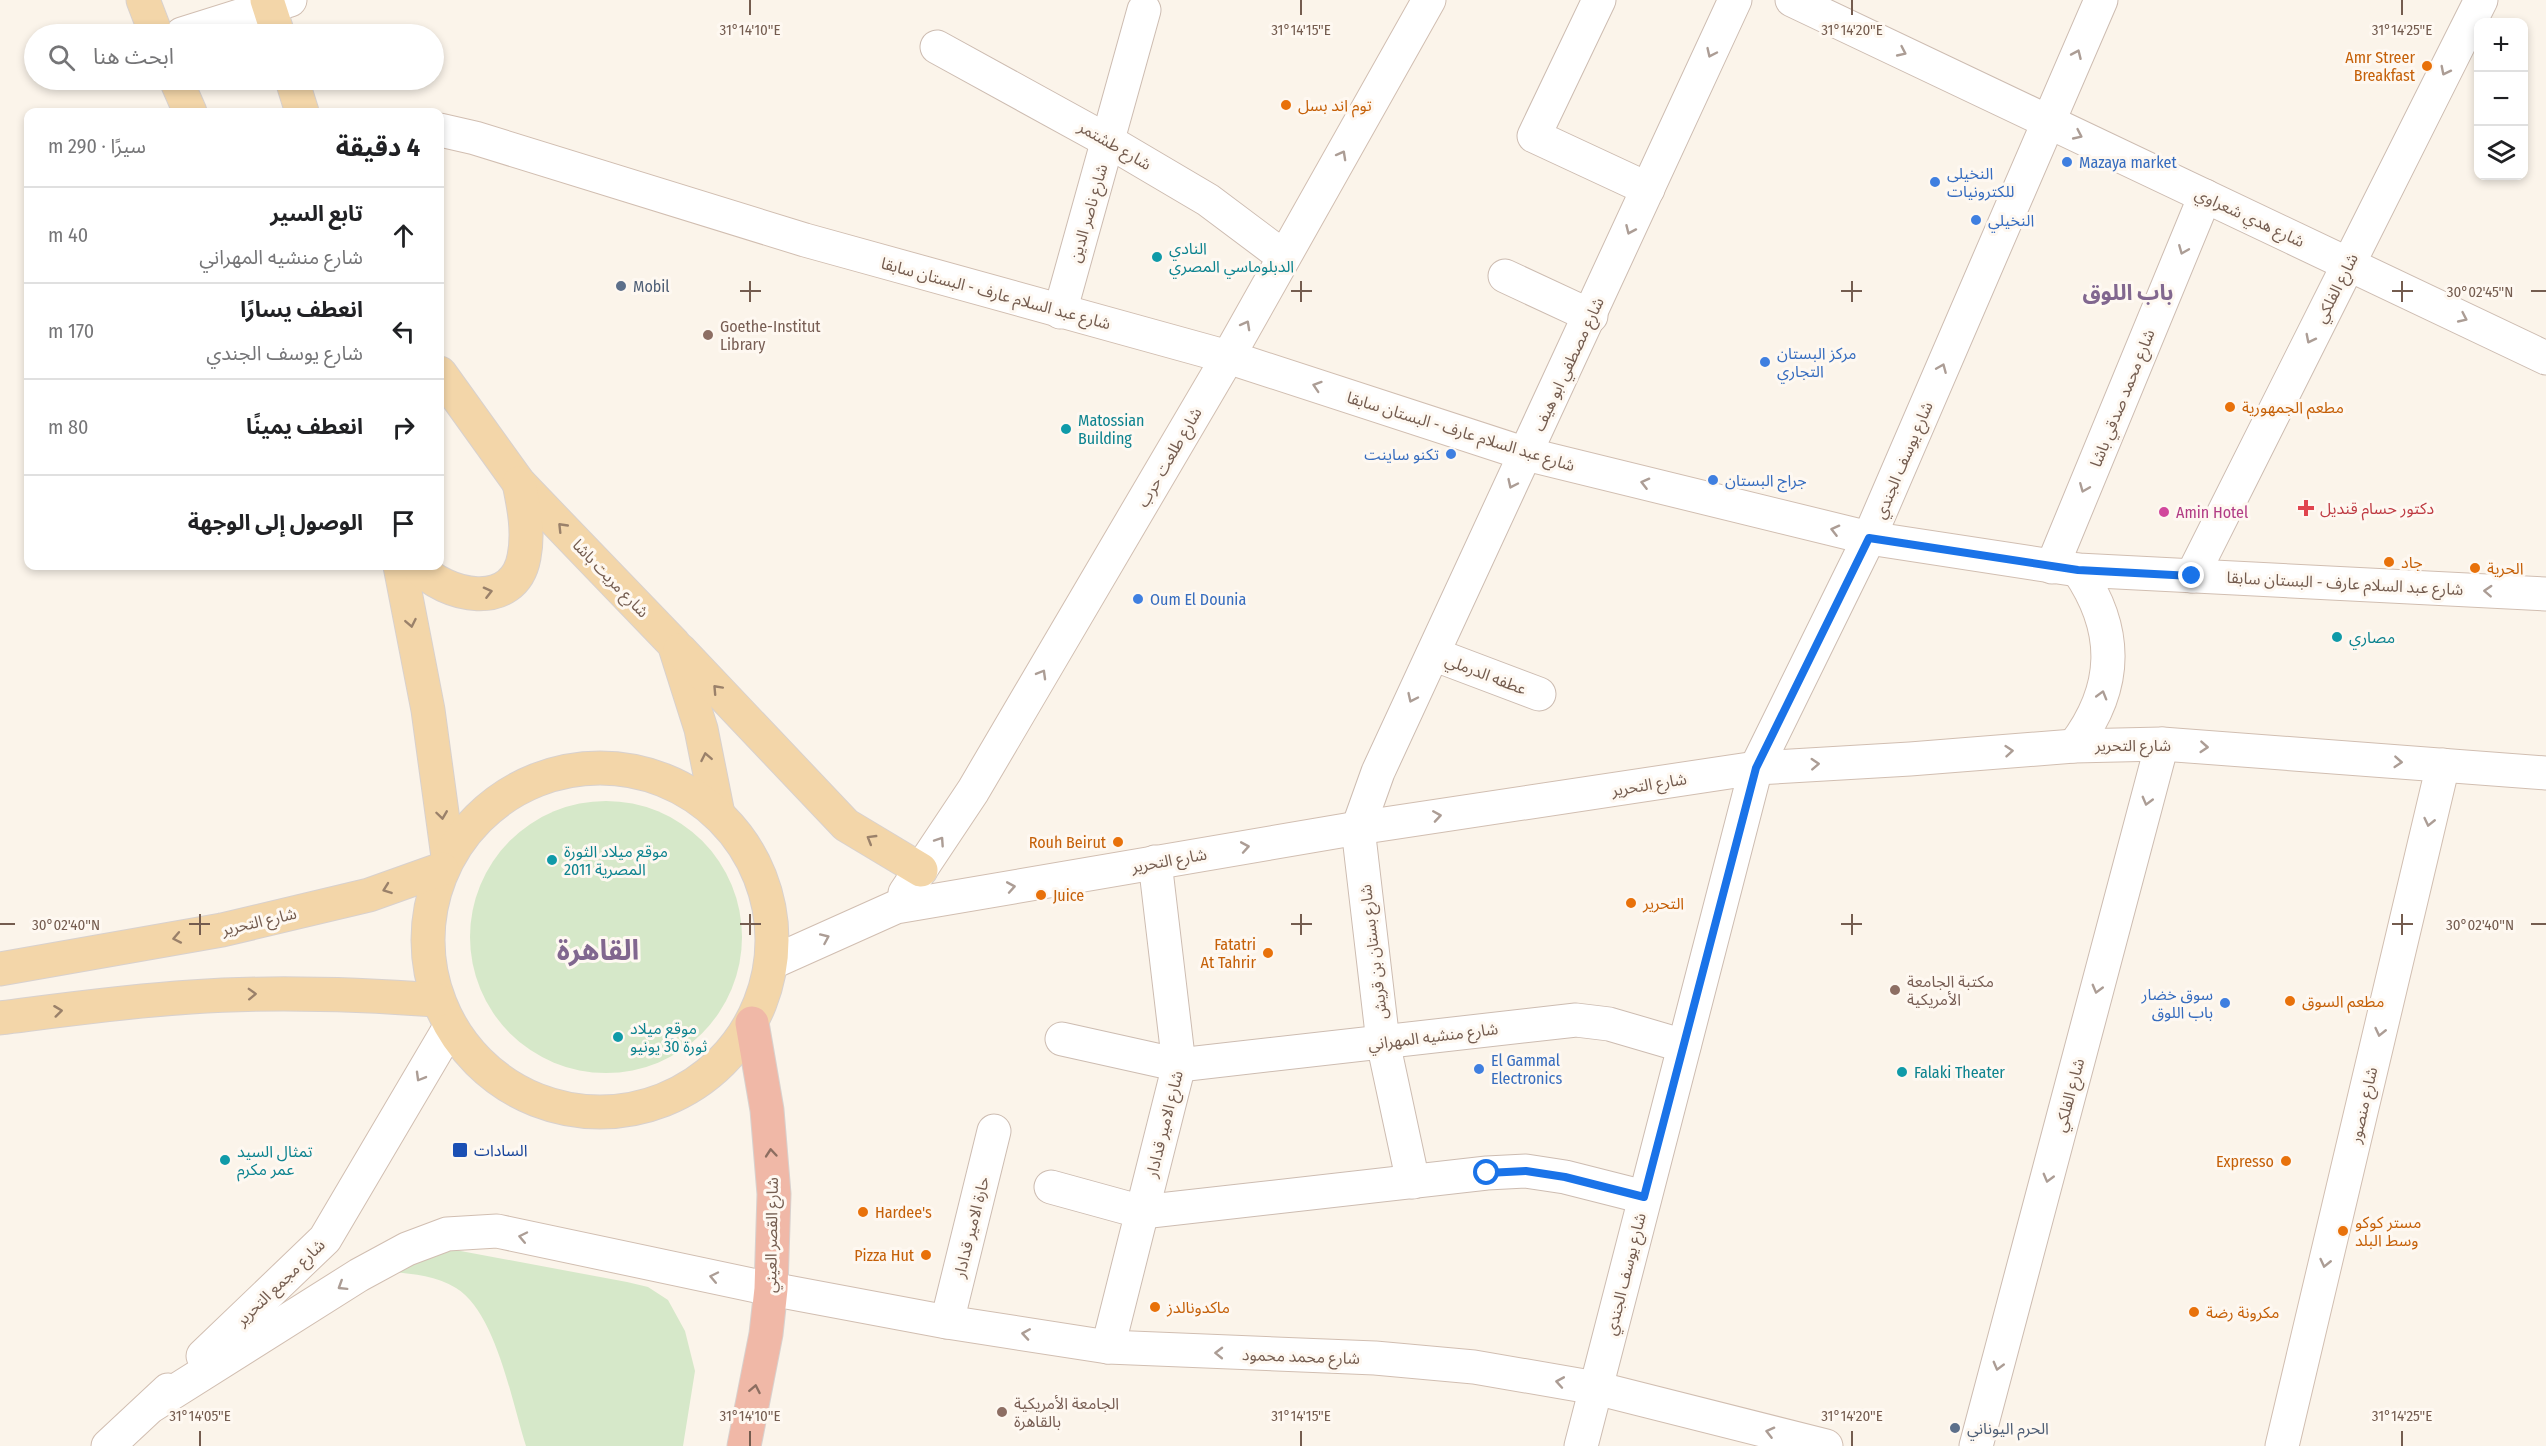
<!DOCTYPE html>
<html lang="ar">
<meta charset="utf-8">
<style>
:root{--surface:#fff;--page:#f2f2f2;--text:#202124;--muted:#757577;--line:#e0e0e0}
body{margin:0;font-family:"Fira Sans Condensed","Noto Sans Arabic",sans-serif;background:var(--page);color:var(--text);direction:rtl}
.controls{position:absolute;right:18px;top:18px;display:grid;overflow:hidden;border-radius:12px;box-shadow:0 3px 9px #0003}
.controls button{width:54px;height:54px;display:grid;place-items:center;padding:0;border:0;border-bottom:2px solid var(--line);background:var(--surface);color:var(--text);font:30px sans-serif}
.stop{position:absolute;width:18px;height:18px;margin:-14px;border:4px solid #1a73e8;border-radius:50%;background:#fff}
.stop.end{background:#1a73e8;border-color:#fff;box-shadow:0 2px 6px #0008}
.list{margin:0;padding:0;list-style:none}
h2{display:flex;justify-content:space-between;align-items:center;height:78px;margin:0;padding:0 24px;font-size:26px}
h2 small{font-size:20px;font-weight:400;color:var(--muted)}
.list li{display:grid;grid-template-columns:39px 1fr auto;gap:18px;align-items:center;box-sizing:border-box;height:96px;padding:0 24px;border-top:2px solid var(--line)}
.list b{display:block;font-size:22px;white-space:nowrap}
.list p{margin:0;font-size:20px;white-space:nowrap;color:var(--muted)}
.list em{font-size:20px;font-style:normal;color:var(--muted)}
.icon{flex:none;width:33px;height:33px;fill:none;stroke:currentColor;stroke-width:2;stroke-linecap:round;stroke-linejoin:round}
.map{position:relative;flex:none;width:2546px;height:1446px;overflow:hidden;direction:ltr}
.search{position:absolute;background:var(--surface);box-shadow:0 3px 9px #0003;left:24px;top:24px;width:420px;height:66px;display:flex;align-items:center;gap:15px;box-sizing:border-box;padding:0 21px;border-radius:33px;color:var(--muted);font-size:22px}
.panel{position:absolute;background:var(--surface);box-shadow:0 3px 9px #0003;left:24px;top:108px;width:420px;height:462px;border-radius:12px;direction:rtl}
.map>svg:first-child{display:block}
</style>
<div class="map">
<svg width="2546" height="1446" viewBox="0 0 2546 1446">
<rect width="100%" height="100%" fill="#fbf4ea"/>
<g fill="#d6e8c9">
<circle cx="606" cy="937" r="136"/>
<path d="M 450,1249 L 627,1282 L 648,1287 L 668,1300 L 685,1331 L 695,1371 L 683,1446 L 526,1446 C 512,1403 496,1312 456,1288 C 437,1276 414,1274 393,1272 Z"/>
</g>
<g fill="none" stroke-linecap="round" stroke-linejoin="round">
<defs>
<g id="street">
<polyline points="1599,0 1534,136 1648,189"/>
<polyline points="1792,0 2546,358"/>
<polyline points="937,47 1108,141 1208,200 1284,257"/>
<polyline points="1505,276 1591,316"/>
<polyline points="1060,312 1144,10"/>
<polyline points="2052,567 2205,196"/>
<polyline points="2192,576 2481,0"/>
<polyline points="1433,654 1539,694"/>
<polyline points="1062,1039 1179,1065 1576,1020 1609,1024 1684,1046"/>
<polyline points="1413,1182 1383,1042 1358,828 1378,772 1735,0"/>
<polyline points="1051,1187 1142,1212 1487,1173 1526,1171 1565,1177 1644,1197"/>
<polyline points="947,1322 994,1131"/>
<polyline points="1108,1347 1179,1065 1155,862"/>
<polyline points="1581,1446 1756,768 1869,538 2101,0"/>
<polyline points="1976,1446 2162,744"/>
</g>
<g id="secondary">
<polyline points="182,34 290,0"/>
<polyline points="440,130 475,138 805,240 1228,357 1526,454 1869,538 2078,570 2546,594"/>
<path d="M 2074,746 C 2118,688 2119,630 2078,570"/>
<polyline points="905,893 973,791 1228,357 1429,0"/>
<polyline points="771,963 896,907 1358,828 1756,768 1910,759 2074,746 2162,744 2546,773"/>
<polyline points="203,1356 325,1239 450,1027"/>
<polyline points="153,1405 359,1275 407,1249 447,1234 497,1231 771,1289 947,1322 1108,1347 1375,1358 1474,1367 1596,1388 1826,1446"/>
<polyline points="108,1446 168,1390"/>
<polyline points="2282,1446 2443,765"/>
</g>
<g id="primary">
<polyline points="143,0 156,34"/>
<polyline points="267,0 278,34"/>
<polyline points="176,80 190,112"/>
<polyline points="292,80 302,112"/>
<polyline points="440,373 519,483 674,644 701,729 718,814"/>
<polyline points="400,566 428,710 448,857"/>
<path d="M 418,566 C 445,597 514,612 524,557 C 529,532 524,507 519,483"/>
<polyline points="680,650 846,825 921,870"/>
<circle cx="600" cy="940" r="172"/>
<polyline points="0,969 222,930 369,895 442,869"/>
<path d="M 0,1018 C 63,1010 127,1001 191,997 C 273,991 355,994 437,1000"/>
</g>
<polyline id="highway" points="744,1446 766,1334 771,1289 774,1194 767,1110 752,1023"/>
</defs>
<use href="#street" stroke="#cdbcb1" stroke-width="35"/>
<use href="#secondary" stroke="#d1beb1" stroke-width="35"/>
<use href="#primary" stroke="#d8d1ce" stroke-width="35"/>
<use href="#highway" stroke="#d8d1ce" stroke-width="35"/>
<use href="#street" stroke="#fff" stroke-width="33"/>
<use href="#secondary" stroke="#fff" stroke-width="33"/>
<use href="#primary" stroke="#f3d6a9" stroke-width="33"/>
<use href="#highway" stroke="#f0b8a7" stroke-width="33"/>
</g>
<defs><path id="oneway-chevron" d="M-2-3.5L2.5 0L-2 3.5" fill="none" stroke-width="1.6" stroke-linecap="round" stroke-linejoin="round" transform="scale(1.5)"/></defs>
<g stroke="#ac9d95">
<use href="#oneway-chevron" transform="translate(1902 52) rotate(25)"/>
<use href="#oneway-chevron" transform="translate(1711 53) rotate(115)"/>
<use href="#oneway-chevron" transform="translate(2077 54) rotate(-66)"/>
<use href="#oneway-chevron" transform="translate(2445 71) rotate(117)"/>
<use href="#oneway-chevron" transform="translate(2078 135) rotate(25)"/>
<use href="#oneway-chevron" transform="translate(1342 155) rotate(-61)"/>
<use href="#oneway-chevron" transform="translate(1630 230) rotate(114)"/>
<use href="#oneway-chevron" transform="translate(2183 250) rotate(112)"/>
<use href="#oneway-chevron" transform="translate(2463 318) rotate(25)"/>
<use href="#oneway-chevron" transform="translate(1246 325) rotate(-61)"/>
<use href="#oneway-chevron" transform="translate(2310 339) rotate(117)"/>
<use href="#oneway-chevron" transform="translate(1942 368) rotate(-67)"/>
<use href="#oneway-chevron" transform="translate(1317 386) rotate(-162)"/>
<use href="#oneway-chevron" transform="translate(1645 483) rotate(-166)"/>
<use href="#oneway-chevron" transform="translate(1512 484) rotate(115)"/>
<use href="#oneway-chevron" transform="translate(2084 488) rotate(112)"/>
<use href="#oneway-chevron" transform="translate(1835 530) rotate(-166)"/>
<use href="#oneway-chevron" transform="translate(2488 591) rotate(-177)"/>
<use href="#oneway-chevron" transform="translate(1042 674) rotate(-60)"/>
<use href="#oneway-chevron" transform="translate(2102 695) rotate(-74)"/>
<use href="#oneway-chevron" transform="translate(1412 698) rotate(115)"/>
<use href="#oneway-chevron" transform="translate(2204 747) rotate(4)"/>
<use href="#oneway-chevron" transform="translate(2009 751) rotate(-5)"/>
<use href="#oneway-chevron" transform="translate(2398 762) rotate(4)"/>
<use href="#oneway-chevron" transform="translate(1815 764) rotate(-3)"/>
<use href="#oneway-chevron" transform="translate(2147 801) rotate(105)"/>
<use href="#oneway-chevron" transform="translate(1437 816) rotate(-9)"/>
<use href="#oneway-chevron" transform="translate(2429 822) rotate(103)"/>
<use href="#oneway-chevron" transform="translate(940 841) rotate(-56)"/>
<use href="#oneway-chevron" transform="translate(1245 847) rotate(-10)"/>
<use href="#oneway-chevron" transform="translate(1011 887) rotate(-10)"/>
<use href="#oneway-chevron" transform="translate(825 938) rotate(-24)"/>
<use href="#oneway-chevron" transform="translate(2097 989) rotate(105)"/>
<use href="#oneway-chevron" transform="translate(2380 1032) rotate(103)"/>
<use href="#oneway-chevron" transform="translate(420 1077) rotate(120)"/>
<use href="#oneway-chevron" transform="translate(2048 1178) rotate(105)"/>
<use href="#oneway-chevron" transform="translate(523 1237) rotate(-168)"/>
<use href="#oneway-chevron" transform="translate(2325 1263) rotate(103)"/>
<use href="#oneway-chevron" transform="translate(714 1277) rotate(-168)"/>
<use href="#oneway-chevron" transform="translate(342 1286) rotate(148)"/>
<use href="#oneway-chevron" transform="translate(1026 1334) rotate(-171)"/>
<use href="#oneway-chevron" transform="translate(1219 1353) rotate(-179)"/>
<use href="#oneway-chevron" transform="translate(1998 1366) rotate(105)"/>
<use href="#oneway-chevron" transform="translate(1560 1382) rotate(-170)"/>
<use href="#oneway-chevron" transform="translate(1770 1432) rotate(-166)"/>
</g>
<g stroke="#9a816a">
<use href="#oneway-chevron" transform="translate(562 527) rotate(-134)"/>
<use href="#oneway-chevron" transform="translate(488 592) rotate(-14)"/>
<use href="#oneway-chevron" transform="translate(411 623) rotate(79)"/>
<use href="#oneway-chevron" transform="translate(717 689) rotate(-133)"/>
<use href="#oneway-chevron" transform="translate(706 757) rotate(-101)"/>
<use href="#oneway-chevron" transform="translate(442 815) rotate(82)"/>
<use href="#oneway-chevron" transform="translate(871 839) rotate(-149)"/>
<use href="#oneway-chevron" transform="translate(387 889) rotate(160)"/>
<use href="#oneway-chevron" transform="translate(177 938) rotate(169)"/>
<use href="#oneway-chevron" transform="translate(252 994) rotate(-2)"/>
<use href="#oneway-chevron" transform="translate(58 1011) rotate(-7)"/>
</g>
<g stroke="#8d6e61">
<use href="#oneway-chevron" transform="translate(771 1153) rotate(-95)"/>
<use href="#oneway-chevron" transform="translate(755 1389) rotate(-79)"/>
</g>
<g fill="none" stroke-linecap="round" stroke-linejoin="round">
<polyline stroke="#1a73e8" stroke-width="8" points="1487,1173 1526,1171 1565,1177 1644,1197 1756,768 1869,538 2078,570 2192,576"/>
</g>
<path fill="none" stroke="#745c4f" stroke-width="2" d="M 750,0 L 750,15M 1301,0 L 1301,15M 1852,0 L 1852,15M 2402,0 L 2402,15M 750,281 L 750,302M 1301,281 L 1301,302M 1852,281 L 1852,302M 2402,281 L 2402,302M 740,291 L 761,291M 1291,291 L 1312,291M 1841,291 L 1862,291M 2392,291 L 2413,291M 2531,291 L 2546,291M 200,914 L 200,935M 750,914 L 750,935M 1301,914 L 1301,935M 1852,914 L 1852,935M 2402,914 L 2402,935M 0,924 L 15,924M 189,924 L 210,924M 740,924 L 761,924M 1291,924 L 1312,924M 1841,924 L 1862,924M 2392,924 L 2413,924M 2531,924 L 2546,924M 200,1431 L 200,1446M 750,1431 L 750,1446M 1301,1431 L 1301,1446M 1852,1431 L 1852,1446M 2402,1431 L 2402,1446"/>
<g fill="#e8710a" stroke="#fef8f1" stroke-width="2">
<circle cx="2427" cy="66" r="6"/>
<circle cx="1286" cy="105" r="6"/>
<circle cx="2230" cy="407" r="6"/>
<circle cx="2389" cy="562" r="6"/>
<circle cx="2475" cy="568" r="6"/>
<circle cx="1118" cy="842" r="6"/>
<circle cx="1041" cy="895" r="6"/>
<circle cx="1631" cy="903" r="6"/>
<circle cx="1268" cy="953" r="6"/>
<circle cx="2290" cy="1001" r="6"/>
<circle cx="2286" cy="1161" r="6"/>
<circle cx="863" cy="1212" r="6"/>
<circle cx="2343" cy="1231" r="6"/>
<circle cx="926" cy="1255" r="6"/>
<circle cx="1155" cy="1307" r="6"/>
<circle cx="2194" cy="1312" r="6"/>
</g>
<g fill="#3f7fe0" stroke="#fef8f1" stroke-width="2">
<circle cx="2067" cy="162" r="6"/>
<circle cx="1935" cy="182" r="6"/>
<circle cx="1976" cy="220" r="6"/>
<circle cx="1765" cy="362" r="6"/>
<circle cx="1451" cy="454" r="6"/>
<circle cx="1713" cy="480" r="6"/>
<circle cx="1138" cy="599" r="6"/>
<circle cx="2225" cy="1003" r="6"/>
<circle cx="1479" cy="1069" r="6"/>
</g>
<g fill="#0f9aa8" stroke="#fef8f1" stroke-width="2">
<circle cx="1157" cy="257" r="6"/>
<circle cx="1066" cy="429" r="6"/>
<circle cx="2337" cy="637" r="6"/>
<circle cx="552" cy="860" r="6"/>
<circle cx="618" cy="1037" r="6"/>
<circle cx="1902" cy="1072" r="6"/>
<circle cx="225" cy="1160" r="6"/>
</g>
<g fill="#5c6f8a" stroke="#fef8f1" stroke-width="2">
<circle cx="621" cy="286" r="6"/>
<circle cx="1955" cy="1428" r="6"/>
</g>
<g fill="#8d6e63" stroke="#fef8f1" stroke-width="2">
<circle cx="708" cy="335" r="6"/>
<circle cx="1895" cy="990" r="6"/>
<circle cx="1002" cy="1412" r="6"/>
</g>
<path fill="#e0444e" stroke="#fef8f1" stroke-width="2" d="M2303 499h6v6h6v6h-6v6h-6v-6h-6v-6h6z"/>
<circle fill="#d1479c" stroke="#fef8f1" stroke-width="2" cx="2164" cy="512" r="6"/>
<rect fill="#1a4fb4" stroke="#fef8f1" stroke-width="2" x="452" y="1142" width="16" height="16" rx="3"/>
<g text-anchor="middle" stroke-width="6" stroke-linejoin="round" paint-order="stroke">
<g font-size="16" fill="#c56008" stroke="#fef8f1" text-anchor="start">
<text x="2415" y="63" text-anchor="end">Amr Streer<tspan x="2415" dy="18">Breakfast</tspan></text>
<text x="1298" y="111">توم اند بسل</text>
<text x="2242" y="413">مطعم الجمهورية</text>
<text x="2401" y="568">جاد</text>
<text x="2487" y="574">الحرية</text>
<text x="1106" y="848" text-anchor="end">Rouh Beirut</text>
<text x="1053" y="901">Juice</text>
<text x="1643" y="909">التحرير</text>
<text x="1256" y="950" text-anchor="end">Fatatri<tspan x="1256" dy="18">At Tahrir</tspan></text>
<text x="2302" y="1007">مطعم السوق</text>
<text x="2274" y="1167" text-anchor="end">Expresso</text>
<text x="875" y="1218">Hardee's</text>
<text x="2355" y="1228">مستر كوكو<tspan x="2355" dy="18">وسط البلد</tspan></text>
<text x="914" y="1261" text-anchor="end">Pizza Hut</text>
<text x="1167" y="1313">ماكدونالدز</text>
<text x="2206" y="1318">مكرونة رضة</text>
</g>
<g font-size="16" fill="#745c4f" stroke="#fef8f1">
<text transform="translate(1115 145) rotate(30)" y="6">شارع طشتمر</text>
<text transform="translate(1088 213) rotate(-74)" y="6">شارع ناصر الدين</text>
<text transform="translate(2250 217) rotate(25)" y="6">شارع هدي شعراوي</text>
<text transform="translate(2336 288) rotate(-63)" y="6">شارع الفلكي</text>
<text transform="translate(996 293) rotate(15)" y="6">شارع عبد السلام عارف - البستان سابقا</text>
<text transform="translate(1568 364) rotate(-65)" y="6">شارع مصطفي ابو هيف</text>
<text transform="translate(2122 398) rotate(-68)" y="6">شارع محمد صدقي باشا</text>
<text transform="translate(1461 431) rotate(17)" y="6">شارع عبد السلام عارف - البستان سابقا</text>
<text transform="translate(1169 457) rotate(-60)" y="6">شارع طلعت حرب</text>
<text transform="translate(1903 460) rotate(-67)" y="6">شارع يوسف الجندي</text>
<text transform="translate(611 578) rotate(46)" y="6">شارع مريت باشا</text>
<text transform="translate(2345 583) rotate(3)" y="6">شارع عبد السلام عارف - البستان سابقا</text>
<text transform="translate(1486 674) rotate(21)" y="6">عطفه الدرملي</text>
<text x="2133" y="751">شارع التحرير</text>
<text transform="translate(1649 784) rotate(-9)" y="6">شارع التحرير</text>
<text transform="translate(1169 860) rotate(-10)" y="6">شارع التحرير</text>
<text transform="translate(259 921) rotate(-13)" y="6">شارع التحرير</text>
<text transform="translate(1373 952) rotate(-97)" y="6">شارع بستان بن قريش</text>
<text transform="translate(1433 1036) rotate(-7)" y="6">شارع منشيه المهراني</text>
<text transform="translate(2069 1095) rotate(-75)" y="6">شارع الفلكي</text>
<text transform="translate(2363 1105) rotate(-77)" y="6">شارع منصور</text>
<text transform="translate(1164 1124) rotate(-76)" y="6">شارع الامير قدادار</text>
<text transform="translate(971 1227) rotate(-76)" y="6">حارة الامير قدادار</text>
<text transform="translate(771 1235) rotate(-89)" y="6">شارع القصر العيني</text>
<text transform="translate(1625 1274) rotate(-76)" y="6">شارع يوسف الجندي</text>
<text transform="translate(280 1282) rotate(-44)" y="6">شارع مجمع التحرير</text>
<text transform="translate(1301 1356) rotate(2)" y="6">شارع محمد محمود</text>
</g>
<g font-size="16" fill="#366cbe" stroke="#fef8f1" text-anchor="start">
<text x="2079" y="168">Mazaya market</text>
<text x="1947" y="179">النخيلى<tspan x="1947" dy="18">للكترونيات</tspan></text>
<text x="1988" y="226">النخيلي</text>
<text x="1777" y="359">مركز البستان<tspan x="1777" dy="18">التجاري</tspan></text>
<text x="1439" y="460" text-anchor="end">تكنو ساينت</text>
<text x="1725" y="486">جراج البستان</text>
<text x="1150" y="605">Oum El Dounia</text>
<text x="2213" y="1000" text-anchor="end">سوق خضار<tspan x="2213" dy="18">باب اللوق</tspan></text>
<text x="1491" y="1066">El Gammal<tspan x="1491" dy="18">Electronics</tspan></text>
</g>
<g font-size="16" fill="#0d838f" stroke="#fef8f1" text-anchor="start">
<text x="1169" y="254">النادي<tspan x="1169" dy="18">الدبلوماسي المصري</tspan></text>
<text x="1078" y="426">Matossian<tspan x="1078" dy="18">Building</tspan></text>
<text x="2349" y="643">مصاري</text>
<text x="564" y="857">موقع ميلاد الثورة<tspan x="564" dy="18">المصرية 2011</tspan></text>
<text x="630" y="1034">موقع ميلاد<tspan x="630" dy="18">ثورة 30 يونيو</tspan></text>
<text x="1914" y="1078">Falaki Theater</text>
<text x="237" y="1157">تمثال السيد<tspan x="237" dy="18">عمر مكرم</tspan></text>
</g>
<g font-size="16" fill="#4e5e75" stroke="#fef8f1" text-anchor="start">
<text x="633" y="292">Mobil</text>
<text x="1967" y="1434">الحرم اليوناني</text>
</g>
<g font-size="16" fill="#785e54" stroke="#fef8f1" text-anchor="start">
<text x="720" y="332">Goethe-Institut<tspan x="720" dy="18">Library</tspan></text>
<text x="1907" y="987">مكتبة الجامعة<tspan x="1907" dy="18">الأمريكية</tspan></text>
<text x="1014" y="1409">الجامعة الأمريكية<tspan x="1014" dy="18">بالقاهرة</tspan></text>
</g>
<g font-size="16" fill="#be3a42" stroke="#fef8f1" text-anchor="start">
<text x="2320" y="514">دكتور حسام قنديل</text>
</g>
<g font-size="16" fill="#b23c85" stroke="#fef8f1" text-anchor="start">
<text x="2176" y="518">Amin Hotel</text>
</g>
<g font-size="16" fill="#164399" stroke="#fef8f1" text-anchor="start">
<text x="474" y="1156">السادات</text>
</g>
<g font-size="22" font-weight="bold" fill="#81678f" stroke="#fef8f1">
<text x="2128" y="300">باب اللوق</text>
</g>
<g font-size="28" font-weight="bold" fill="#81678f" stroke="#fef8f1">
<text x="598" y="960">القاهرة</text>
</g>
</g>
<g font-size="15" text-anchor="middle" fill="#745c4f" stroke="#fef8f1" stroke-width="6" stroke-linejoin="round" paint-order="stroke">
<text x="750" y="35">31°14'10"E</text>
<text x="1301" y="35">31°14'15"E</text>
<text x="1852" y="35">31°14'20"E</text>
<text x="2402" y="35">31°14'25"E</text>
<text x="2480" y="297">30°02'45"N</text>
<text x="66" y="930">30°02'40"N</text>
<text x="2480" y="930">30°02'40"N</text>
<text x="200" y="1421">31°14'05"E</text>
<text x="750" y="1421">31°14'10"E</text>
<text x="1301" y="1421">31°14'15"E</text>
<text x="1852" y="1421">31°14'20"E</text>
<text x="2402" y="1421">31°14'25"E</text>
</g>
</svg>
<div class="controls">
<button>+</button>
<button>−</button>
<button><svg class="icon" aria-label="layers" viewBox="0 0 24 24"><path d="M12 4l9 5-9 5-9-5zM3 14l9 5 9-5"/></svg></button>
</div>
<div class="stop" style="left:1487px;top:1173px"></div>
<div class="stop end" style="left:2192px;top:576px"></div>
<div class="search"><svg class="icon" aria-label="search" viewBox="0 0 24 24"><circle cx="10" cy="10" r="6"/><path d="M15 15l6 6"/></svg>ابحث هنا</div>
<section class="panel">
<h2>4 دقيقة<small>سيرًا · 290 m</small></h2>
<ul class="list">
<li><svg class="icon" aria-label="ahead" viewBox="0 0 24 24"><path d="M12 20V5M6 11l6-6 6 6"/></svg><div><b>تابع السير</b><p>شارع منشيه المهراني</p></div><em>40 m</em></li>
<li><svg class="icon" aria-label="left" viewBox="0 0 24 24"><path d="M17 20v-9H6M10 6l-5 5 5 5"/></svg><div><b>انعطف يسارًا</b><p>شارع يوسف الجندي</p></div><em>170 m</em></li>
<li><svg class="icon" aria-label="right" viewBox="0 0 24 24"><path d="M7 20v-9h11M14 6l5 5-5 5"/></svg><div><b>انعطف يمينًا</b></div><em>80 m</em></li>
<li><svg class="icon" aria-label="arrive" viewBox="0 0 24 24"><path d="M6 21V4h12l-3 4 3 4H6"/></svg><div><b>الوصول إلى الوجهة</b></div></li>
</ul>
</section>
</div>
